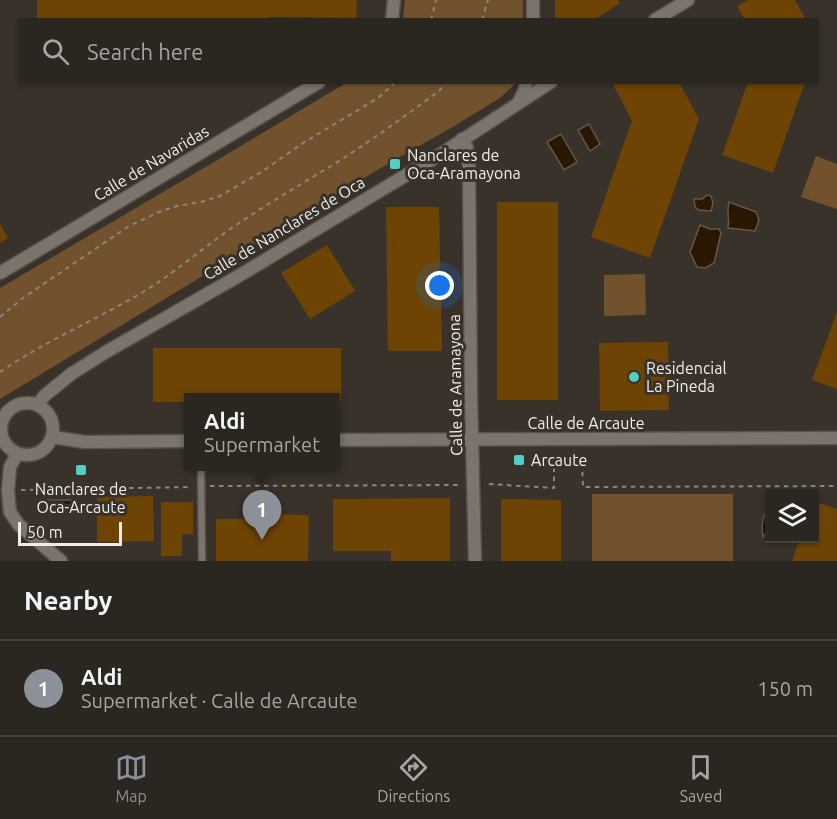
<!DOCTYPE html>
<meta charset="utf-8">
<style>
:root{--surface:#2a2620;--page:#36322d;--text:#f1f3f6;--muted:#a5a5a5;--line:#46433e;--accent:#8c9099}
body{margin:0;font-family:Ubuntu,sans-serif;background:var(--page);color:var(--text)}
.controls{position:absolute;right:18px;bottom:18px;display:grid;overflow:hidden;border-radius:0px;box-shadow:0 2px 4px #0004}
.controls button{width:54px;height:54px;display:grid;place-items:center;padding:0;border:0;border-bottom:2px solid var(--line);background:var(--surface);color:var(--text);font:30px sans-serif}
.scale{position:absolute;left:18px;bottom:15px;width:104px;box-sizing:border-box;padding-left:6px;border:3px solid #f0ece7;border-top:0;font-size:16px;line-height:21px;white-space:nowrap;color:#f0ece7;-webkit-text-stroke:4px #38322b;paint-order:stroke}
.you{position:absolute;left:440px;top:286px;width:21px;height:21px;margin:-15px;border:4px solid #fff;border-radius:50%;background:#1a73e8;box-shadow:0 0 0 9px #1a73e833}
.badge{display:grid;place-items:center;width:39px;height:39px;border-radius:50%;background:var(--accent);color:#fff;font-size:20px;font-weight:700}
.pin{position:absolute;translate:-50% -50px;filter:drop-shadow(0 2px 3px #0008)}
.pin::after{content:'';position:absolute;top:32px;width:21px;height:18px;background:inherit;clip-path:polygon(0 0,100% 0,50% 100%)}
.popup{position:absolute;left:184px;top:393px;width:156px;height:78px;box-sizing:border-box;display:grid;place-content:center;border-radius:0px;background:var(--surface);filter:drop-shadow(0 2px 4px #0005);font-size:20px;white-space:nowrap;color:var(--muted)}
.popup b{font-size:22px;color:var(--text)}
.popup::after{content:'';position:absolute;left:50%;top:100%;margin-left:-12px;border:12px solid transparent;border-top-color:var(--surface)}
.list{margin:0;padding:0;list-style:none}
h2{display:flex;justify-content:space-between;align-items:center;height:78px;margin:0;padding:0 24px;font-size:26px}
h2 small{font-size:20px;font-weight:400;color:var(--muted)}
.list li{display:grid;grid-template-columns:39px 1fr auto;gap:18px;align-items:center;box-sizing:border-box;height:96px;padding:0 24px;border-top:2px solid var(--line)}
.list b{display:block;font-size:22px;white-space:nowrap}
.list p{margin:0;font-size:20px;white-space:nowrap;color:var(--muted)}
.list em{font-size:20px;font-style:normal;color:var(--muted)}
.icon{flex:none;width:33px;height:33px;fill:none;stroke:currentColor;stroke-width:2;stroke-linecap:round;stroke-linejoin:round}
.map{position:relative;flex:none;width:837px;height:561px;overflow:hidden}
.search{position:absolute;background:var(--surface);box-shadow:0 2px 4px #0004;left:18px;right:18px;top:18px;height:66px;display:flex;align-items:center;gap:15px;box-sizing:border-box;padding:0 21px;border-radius:0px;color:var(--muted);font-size:22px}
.sheet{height:174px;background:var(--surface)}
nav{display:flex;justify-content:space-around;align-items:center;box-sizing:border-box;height:84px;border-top:2px solid var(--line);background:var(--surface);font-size:16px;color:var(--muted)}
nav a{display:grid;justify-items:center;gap:3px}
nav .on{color:var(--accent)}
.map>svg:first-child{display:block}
</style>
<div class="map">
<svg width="837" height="561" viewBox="0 0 837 561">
<rect width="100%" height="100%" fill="#38322b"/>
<g fill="#72522d">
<polygon points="405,0 523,0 523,19 403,19"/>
<polygon points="346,83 516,83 500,98 456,125 379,169 0,399 0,288 219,159"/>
<polygon points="816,156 837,164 837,209 801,197"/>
<polygon points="645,274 646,315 604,316 604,275"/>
<rect x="592" y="494" width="141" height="67"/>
</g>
<g fill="#291702" stroke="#655747" stroke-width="1.5">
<polygon points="589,124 600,144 590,151 578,130"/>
<polygon points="561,134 577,162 564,170 547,142"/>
<polygon points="707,195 711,196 713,203 711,211 699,210 695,207 694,199 702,199"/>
<path d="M 729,202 L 756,212 L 759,220 L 755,231 L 728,228 C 730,218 726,214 729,202 Z"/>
<polygon points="700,225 710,229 719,229 721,233 714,263 705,268 697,267 690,252"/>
<polygon points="45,500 75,500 75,510 46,511"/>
<path d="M 769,508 L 770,538 L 777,539 C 772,541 768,539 764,535 L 763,537 C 761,526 762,516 769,508 Z"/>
</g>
<g fill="#6d4404">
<polygon points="37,0 357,0 356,18 269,17 269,20 37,20"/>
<polygon points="555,0 618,0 620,3 594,20 555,20"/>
<polygon points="748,0 795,0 806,20 745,20 737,6"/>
<polygon points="612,82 679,82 699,119 650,258 591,237 632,121"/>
<polygon points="748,82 805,82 773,173 722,155"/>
<rect x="497" y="202" width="61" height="198"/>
<polygon points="386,207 439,207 442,351 388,351"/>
<polygon points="0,224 8,238 0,243"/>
<polygon points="327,245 355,291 310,319 281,273"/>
<polygon points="837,312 837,389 812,380"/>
<polygon points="668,342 669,410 600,411 599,343"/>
<polygon points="153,348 341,348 341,402 336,402 336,398 188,398 188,402 153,402"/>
<polygon points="153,496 154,541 97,542 97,497"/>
<polygon points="450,498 450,561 391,561 391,551 333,551 333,499"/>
<polygon points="501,499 561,500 561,561 501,561"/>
<polygon points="814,501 837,509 837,561 792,561 800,538 814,538"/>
<polygon points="161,502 193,502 193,534 182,534 182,556 161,556"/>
<polygon points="271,514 309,515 308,561 216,561 216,519 271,519"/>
</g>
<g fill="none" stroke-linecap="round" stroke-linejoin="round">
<defs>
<polyline id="lane" points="201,466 202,561"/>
<g id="street">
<polyline points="392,20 394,0"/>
<polyline points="533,20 533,0"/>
<polyline points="655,20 688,0"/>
<polyline points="519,102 525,89 526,82"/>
<polyline points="462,139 467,148 469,167 471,397 475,561"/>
<polyline points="0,273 319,82"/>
<circle cx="27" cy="429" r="26"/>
<polyline points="38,405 44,396 71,374 106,352 242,274 441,154 551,82"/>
<polyline points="52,437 85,442 188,441"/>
<polyline points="336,440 837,438"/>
<polyline points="17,454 10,467 8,491 10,512 18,524 61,561"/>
</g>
</defs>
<use href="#lane" stroke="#56514a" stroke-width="9"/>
<use href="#street" stroke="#56514a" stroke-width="15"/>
<g stroke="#8a857f" stroke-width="2" stroke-dasharray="4.5 4.5" stroke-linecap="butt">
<polyline points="431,20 436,0"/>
<polyline points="482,20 488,0"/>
<polyline points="0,317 23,298 129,226 159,212 177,206 201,202 220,196 263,171 303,143 378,98 396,82"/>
<path d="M 0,372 C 45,341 96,320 143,292 C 178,271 208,243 242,221 C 271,202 301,184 331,166 C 368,143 404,117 439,91 L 447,82"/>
<polyline points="489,484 554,488 554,463 582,464 583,487 837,486"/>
<polyline points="210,486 459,485"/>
<polyline points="21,490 192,487"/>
</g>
<use href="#lane" stroke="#7b746c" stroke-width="6"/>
<use href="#street" stroke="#7b746c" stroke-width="12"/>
</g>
<g fill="#54cdc7" stroke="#38322b" stroke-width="2">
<rect x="389" y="158" width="12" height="12" rx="3"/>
<circle cx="634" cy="377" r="6"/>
<rect x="513" y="454" width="12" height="12" rx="3"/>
<rect x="75" y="464" width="12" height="12" rx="3"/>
</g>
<g text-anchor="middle" stroke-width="6" stroke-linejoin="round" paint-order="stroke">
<g font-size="16" fill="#f0ece7" stroke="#38322b" text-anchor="start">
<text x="407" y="161">Nanclares de<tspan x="407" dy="18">Oca-Aramayona</tspan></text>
<text x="646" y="374">Residencial<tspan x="646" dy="18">La Pineda</tspan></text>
<text x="531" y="466">Arcaute</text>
<text x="81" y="495" text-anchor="middle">Nanclares de<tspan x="81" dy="18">Oca-Arcaute</tspan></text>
</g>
<g font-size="16" fill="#f0ece7" stroke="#38322b">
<text transform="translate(151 163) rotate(-31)" y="6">Calle de Navaridas</text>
<text transform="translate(284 228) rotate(-31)" y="6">Calle de Nanclares de Oca</text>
<text transform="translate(455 385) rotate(-91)" y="6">Calle de Aramayona</text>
<text x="586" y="429">Calle de Arcaute</text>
</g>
</g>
</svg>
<div class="controls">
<button><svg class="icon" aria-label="layers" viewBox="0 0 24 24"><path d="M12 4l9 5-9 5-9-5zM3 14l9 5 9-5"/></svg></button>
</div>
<div class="scale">50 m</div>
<div class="you"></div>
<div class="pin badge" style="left:262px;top:540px">1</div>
<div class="popup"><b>Aldi</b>Supermarket</div>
<div class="search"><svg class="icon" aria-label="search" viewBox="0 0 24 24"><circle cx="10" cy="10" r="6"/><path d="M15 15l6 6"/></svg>Search here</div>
</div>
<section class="sheet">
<h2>Nearby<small></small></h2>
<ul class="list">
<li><span class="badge">1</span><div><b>Aldi</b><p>Supermarket · Calle de Arcaute</p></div><em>150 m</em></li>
</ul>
</section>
<nav>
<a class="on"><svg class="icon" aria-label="map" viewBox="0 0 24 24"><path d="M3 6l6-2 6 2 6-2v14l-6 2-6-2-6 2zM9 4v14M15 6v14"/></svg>Map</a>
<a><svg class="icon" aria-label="directions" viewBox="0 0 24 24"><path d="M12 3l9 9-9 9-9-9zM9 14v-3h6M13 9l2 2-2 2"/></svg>Directions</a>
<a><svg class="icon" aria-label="saved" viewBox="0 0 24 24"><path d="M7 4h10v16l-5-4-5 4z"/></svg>Saved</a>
</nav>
